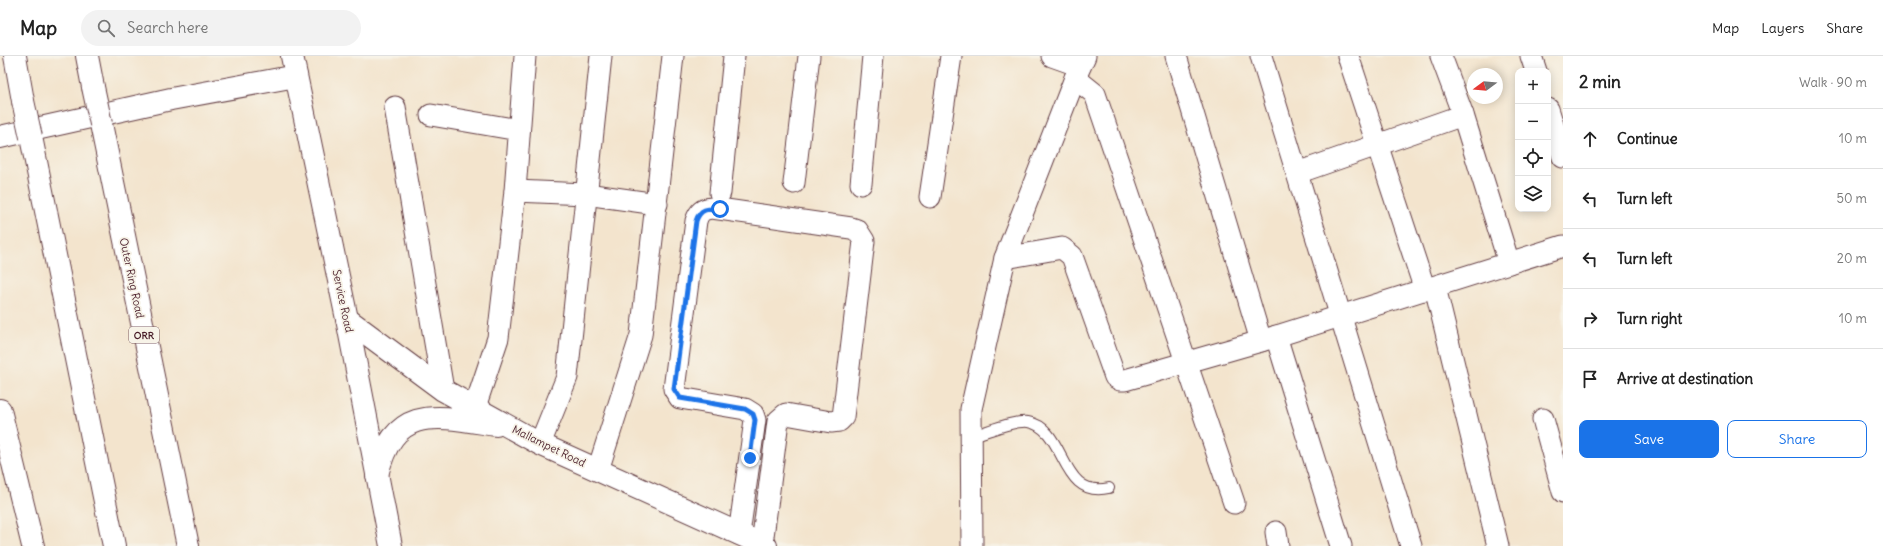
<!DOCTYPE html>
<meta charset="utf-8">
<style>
:root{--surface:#fff;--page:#f2f2f2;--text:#222;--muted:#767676;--line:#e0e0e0;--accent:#1a73e8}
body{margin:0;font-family:Delius,sans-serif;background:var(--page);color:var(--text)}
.controls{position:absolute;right:12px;top:12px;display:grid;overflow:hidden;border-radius:8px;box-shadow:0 2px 10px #0003}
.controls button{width:36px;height:36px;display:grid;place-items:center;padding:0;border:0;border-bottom:1px solid var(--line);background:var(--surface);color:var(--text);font:20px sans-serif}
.compass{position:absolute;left:1467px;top:12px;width:36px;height:36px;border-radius:50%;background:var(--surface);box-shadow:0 2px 10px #0003;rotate:254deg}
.stop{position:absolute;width:12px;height:12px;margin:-9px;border:3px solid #1a73e8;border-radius:50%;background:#fff}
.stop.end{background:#1a73e8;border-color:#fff;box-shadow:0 1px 4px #0008}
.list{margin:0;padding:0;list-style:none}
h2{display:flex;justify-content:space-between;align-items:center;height:52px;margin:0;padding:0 16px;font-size:17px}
h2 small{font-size:13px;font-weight:400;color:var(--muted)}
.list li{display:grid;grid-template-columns:26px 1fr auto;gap:12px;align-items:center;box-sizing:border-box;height:60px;padding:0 16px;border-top:1px solid var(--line)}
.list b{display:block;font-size:15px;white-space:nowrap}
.list em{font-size:13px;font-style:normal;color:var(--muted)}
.actions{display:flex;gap:8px;padding:12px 16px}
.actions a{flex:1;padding:9px 0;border:1px solid var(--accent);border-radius:8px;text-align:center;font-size:14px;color:var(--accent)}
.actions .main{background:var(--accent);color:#fff}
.icon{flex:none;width:22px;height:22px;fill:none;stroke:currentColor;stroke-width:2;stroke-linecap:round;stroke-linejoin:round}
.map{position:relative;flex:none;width:1563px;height:490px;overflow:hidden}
header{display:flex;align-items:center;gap:24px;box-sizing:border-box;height:56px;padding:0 20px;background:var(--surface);border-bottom:1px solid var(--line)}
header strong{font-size:19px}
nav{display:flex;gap:22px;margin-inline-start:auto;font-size:14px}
.search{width:280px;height:36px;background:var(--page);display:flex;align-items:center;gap:10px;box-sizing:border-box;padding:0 14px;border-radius:22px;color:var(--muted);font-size:15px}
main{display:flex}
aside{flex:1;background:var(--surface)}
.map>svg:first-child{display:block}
</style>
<header>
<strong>Map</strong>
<div class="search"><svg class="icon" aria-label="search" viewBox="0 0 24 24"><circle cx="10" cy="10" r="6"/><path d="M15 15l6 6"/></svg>Search here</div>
<nav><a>Map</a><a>Layers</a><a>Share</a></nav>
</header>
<main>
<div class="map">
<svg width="1563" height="490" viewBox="0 0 1563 490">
<rect width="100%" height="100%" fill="#f7f3e8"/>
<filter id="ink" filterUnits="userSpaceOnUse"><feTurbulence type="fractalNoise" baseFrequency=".025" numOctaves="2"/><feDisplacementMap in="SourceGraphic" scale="8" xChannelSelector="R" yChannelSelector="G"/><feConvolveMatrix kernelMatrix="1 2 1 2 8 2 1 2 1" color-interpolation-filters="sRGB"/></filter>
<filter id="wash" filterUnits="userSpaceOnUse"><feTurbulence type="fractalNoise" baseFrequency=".012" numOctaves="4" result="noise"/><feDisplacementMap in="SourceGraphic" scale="16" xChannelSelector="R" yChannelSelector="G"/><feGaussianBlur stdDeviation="0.9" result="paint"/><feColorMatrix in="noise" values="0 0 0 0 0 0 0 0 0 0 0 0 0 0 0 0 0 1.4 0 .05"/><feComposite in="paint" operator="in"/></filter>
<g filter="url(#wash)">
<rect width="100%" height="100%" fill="#f3e4cd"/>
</g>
<g filter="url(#ink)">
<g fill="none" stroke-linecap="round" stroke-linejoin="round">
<defs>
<path id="lane" d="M 972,380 C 987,376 1013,364 1028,366 C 1067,372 1059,444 1109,432"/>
<g id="street">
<polyline points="1052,0 1080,10"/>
<polyline points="1176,0 1261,285"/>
<polyline points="1261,0 1411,490"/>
<polyline points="1348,0 1425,234"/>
<polyline points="1441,0 1463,59 1509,207"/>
<polyline points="1531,0 1536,15"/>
<polyline points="1075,22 1095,38 1234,447"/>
<polyline points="395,51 443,334"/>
<polyline points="1548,53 1563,101"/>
<polyline points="431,59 519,74"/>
<polyline points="1297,117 1463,59"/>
<polyline points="794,127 809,0"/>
<polyline points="861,128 873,0"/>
<polyline points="515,135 525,0"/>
<polyline points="720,137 734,0"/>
<polyline points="930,141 951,0"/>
<polyline points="1005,202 1062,192 1072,200 1115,321 1120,324 1125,324 1261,285 1563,190"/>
<polyline points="1435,231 1498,490"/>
<polyline points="1276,280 1341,490"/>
<polyline points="475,351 498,282 515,135 586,138 657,148"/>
<polyline points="1543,363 1563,436"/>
<polyline points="540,388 567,321 601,0"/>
<polyline points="598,414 641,279 673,0"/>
<polyline points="1276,476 1278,490"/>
<path d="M 739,478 L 755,364 L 753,358 L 745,353 L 680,342 L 674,333 L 696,165 C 699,156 702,153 712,152 L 851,172 L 857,174 L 864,185 L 843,361 L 839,365 L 831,366 L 786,358 L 778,365 L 762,488"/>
<polyline points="972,490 971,353 1005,202 1075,22 1085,0"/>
</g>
<g id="secondary">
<polyline points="292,0 347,263 391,490"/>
<polyline points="0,81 171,43 296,20"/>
<polyline points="347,263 443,334 540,388 766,490"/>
<path d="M 377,419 C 394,347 438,360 496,369"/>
</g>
<g id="highway">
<polyline points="15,0 23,45"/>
<polyline points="87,0 93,31"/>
<polyline points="101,68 188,490"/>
<polyline points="31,81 114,490"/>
<polyline points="0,354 33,490"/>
</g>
</defs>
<use href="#lane" stroke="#633d43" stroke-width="12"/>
<use href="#street" stroke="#633d43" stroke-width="23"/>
<use href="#secondary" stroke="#633d43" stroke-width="24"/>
<use href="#highway" stroke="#633d43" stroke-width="24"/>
<use href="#lane" stroke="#fff" stroke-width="10"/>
<use href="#street" stroke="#fff" stroke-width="21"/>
<use href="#secondary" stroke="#fff" stroke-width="22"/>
<use href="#highway" stroke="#fff" stroke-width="22"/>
<defs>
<g id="highway-bridge">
<polyline points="93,31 101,68"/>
<polyline points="23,45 31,81"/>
</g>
</defs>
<use href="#highway-bridge" stroke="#633d43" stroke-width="24" stroke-linecap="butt"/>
<use href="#highway-bridge" stroke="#fff" stroke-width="22"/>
</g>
</g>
<g fill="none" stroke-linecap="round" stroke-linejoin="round" filter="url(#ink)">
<path stroke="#1a73e8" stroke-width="5" d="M 720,153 C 707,152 700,153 696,165 L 674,333 L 680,342 L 745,353 L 753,358 L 755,364 L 750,402"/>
</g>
<g text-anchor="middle" stroke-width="3.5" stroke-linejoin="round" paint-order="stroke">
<rect fill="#f7f3e8" stroke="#7e5f64" stroke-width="1" x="129" y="271" width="30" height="16" rx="3"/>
<g font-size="10" font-weight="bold" fill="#4a1f2b">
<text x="144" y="283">ORR</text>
</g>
<g font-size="11" fill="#4a1f2b" stroke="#f7f3e8">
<text transform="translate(132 222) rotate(78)" y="4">Outer Ring Road</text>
<text transform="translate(343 245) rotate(78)" y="4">Service Road</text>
<text transform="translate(549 390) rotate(26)" y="4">Mallampet Road</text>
</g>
</g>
</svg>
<div class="controls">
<button>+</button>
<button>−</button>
<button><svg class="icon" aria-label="locate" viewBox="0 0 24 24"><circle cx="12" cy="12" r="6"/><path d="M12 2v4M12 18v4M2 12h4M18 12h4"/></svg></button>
<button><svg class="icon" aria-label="layers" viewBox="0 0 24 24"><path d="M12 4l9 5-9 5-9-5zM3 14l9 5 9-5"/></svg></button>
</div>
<svg class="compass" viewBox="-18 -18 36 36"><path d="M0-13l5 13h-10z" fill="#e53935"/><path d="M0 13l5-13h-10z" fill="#767676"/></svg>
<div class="stop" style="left:720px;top:153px"></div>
<div class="stop end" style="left:750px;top:402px"></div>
</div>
<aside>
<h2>2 min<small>Walk · 90 m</small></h2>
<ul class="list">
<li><svg class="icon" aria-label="ahead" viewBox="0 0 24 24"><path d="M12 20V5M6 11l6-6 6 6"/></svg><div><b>Continue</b></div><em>10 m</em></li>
<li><svg class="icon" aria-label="left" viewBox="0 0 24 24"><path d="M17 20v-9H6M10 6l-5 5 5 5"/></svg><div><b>Turn left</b></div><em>50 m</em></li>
<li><svg class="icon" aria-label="left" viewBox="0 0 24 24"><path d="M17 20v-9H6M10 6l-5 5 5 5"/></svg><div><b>Turn left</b></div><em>20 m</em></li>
<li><svg class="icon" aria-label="right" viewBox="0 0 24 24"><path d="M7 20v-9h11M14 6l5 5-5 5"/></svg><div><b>Turn right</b></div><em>10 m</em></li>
<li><svg class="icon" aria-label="arrive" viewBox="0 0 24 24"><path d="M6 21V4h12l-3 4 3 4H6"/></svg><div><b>Arrive at destination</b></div></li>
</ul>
<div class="actions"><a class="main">Save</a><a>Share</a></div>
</aside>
</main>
